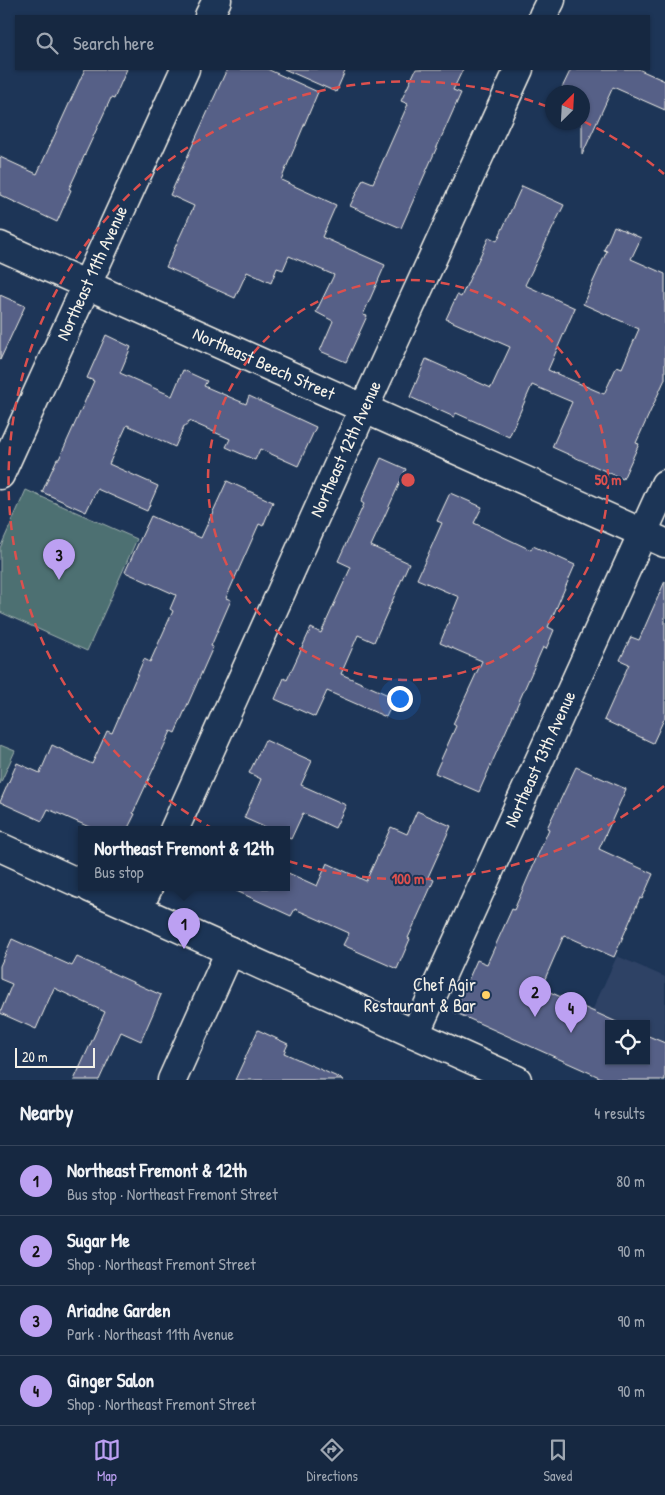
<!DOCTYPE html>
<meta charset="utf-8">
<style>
:root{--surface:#162841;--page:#1f3048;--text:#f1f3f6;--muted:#9ea6b1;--line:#35445a;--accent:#bca0f2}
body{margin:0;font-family:"Patrick Hand",sans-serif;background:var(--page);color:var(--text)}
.controls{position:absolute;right:15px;bottom:15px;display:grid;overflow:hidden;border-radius:0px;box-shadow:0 1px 4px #0004}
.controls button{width:45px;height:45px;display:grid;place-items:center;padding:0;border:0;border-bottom:1px solid var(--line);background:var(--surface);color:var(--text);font:25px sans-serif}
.compass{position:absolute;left:545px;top:85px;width:45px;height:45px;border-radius:50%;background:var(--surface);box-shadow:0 1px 4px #0004;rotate:24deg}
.scale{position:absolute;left:15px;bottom:12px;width:80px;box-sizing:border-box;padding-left:5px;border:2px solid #f4f1e8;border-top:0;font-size:14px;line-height:18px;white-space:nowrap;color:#f4f1e8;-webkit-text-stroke:4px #1d3557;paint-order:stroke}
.you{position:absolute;left:399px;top:698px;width:18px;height:18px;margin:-12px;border:4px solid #fff;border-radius:50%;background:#1a73e8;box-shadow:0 0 0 8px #1a73e833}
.badge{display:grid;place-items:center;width:32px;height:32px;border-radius:50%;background:var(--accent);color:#111;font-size:16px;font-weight:700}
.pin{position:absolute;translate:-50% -41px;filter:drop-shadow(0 1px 2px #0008)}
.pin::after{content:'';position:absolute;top:26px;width:18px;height:15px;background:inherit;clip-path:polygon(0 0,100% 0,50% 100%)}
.popup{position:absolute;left:78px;top:826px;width:212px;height:65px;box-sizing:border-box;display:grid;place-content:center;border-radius:0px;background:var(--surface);filter:drop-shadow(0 1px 4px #0005);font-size:16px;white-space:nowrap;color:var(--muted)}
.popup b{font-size:19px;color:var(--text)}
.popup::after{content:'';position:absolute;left:50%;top:100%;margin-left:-10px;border:10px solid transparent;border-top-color:var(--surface)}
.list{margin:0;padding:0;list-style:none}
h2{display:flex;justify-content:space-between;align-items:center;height:65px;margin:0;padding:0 20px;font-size:21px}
h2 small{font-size:16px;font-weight:400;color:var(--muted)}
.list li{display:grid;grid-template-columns:32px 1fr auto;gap:15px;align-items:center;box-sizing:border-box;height:70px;padding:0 20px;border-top:1px solid var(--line)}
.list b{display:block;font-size:19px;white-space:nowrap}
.list p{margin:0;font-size:16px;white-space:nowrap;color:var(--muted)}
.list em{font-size:16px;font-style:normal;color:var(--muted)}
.icon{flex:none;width:28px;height:28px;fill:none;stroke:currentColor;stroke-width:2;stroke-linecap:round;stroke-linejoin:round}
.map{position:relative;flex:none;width:665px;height:1080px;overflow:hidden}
.search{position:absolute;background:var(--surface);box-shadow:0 1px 4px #0004;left:15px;right:15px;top:15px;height:55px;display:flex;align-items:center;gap:12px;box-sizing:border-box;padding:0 18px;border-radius:0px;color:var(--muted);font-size:19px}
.sheet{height:345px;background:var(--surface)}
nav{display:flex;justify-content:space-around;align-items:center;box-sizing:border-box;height:70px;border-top:1px solid var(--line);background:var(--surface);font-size:14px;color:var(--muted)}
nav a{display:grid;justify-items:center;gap:2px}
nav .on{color:var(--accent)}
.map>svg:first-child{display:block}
</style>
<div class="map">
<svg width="665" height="1080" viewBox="0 0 665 1080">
<rect width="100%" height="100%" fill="#1d3557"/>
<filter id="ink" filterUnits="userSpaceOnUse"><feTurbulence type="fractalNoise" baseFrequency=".02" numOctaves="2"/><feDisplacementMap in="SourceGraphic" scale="10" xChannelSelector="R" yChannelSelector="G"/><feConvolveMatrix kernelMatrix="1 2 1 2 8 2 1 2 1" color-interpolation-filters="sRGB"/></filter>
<g filter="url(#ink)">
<path fill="#2e4265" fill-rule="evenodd" d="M 617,956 L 665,977 L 665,1080 L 458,1011 L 481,961 L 592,1011 ZM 609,1024 L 646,1024 L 646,1061 L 609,1061 Z"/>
<g fill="#4d7072" stroke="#a0b0ad">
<polygon points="26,490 137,539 87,651 0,612 0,548"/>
<polygon points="0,745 15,751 0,784"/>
</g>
<g fill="#566087" stroke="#f4f1e8">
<polygon points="85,69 127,69 114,99 111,98 69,189 71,190 57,222 0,195 0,157 37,174"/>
<polygon points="227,69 267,69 318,92 281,180 336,205 322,237 385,265 363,315 367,316 346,362 320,351 333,321 316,312 334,275 289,256 283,270 277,268 271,283 247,272 235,298 166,267 194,206 170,195"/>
<polygon points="284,69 346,69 336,92"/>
<polygon points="416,69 463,69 453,90 461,93 401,228 350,206 363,179 373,183 408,104 401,101"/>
<polygon points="571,69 638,69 665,81 665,110 613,87 582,155 582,92 560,92"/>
<polygon points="522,186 564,205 525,285 575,308 548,370 604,394 617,366 622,368 639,329 583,304 607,251 604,250 614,226 641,238 631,259 665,274 665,379 636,443 639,444 623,479 552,447 572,402 532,385 509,437 456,413 454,417 410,397 426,359 491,388 510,347 446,319 457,295 461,297 489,237 497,241"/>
<polygon points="0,295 25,306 0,360"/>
<polygon points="106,335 131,347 120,373 172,396 183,370 207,381 204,386 246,404 249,396 316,427 298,466 260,449 255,460 226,447 230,439 189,421 186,426 184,426 175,447 127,425 109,464 158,486 147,511 97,489 86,512 42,492 57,459 59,459 94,381 87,378"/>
<polygon points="381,458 406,469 371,546 409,563 374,642 358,635 341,674 395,698 386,717 327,691 315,717 275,699 284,678 287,680 311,628 321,633 351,567 338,561 364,504 361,502"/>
<polygon points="227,481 273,502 263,526 259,524 226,598 231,600 211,646 213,647 175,733 171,731 133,813 135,814 127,830 96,830 48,809 42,821 0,802 17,763 40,773 52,745 92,764 107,731 112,733 144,659 150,662 173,611 170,609 176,595 125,572 151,516 201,538"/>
<polygon points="450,493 482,507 474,523 531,550 533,546 575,565 548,627 554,630 546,649 543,647 479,792 435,773 456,726 453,724 482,661 440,643 459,597 417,579 442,523 437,521"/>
<polygon points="665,581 665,717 653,743 604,720 629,664 620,660 631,637 639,640"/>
<polygon points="265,740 312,761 301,785 346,805 335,828 303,813 291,839 286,837 286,830 271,830 244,818 261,779 249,773"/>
<polygon points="576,767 626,789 599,849 653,874 642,899 640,898 614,957 564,935 541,988 621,1024 609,1024 609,1061 646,1061 646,1035 665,1043 665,1080 606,1080 454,1012 477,960 487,964 512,909 514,910 549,829 547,828"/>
<polygon points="417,811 451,826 428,877 434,880 408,938 410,939 397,969 343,945 349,933 295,909 291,916 230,888 286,888 286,872 317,886 327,863 366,881 391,827 407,834"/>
<polygon points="12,939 72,966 77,957 161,995 141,1041 121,1032 99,1080 74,1080 105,1012 54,988 36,1029 0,1013 12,984 0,979 0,966"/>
<polygon points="258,1030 288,1044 284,1053 344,1080 235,1080"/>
</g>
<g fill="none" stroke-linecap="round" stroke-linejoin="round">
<defs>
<g id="minor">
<polyline points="209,16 217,0"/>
<polyline points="543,16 551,0"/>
<path id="s1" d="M 0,246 L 665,543"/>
<path id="s2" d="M 0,475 L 185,69"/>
<path id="s3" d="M 174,830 L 364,408 L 519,69"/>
<polyline points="138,909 148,888"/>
<path id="s4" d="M 415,1034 L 665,484"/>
<polyline points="172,1080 230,951"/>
</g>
<g id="secondary">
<polyline points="0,847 81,884"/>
<polyline points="90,888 517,1080"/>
</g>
</defs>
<use href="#minor" stroke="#f4f1e8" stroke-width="31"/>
<use href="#secondary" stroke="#f4f1e8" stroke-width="31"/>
<use href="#minor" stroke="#1d3557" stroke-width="28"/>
<use href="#secondary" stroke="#1d3557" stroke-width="28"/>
</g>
</g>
<g fill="none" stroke="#dc504e" stroke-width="2.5" stroke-dasharray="9 6">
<circle cx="408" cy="480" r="200"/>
<path d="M664 786A399 399 0 1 1 551 108M583 121A399 399 0 0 1 664 174"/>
</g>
<circle fill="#ffd166" stroke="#1d3557" stroke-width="2" cx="486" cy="995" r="5"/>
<g text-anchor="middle" stroke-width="4" stroke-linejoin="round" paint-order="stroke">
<g font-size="18" fill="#f4f1e8" stroke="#1d3557">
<text dy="6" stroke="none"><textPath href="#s2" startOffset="222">Northeast 11th Avenue</textPath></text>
<text dy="6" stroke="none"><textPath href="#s1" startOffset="289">Northeast Beech Street</textPath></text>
<text dy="6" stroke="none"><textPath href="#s3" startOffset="418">Northeast 12th Avenue</textPath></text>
<text dy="6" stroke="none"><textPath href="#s4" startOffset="302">Northeast 13th Avenue</textPath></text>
</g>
<g font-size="18" fill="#f4f1e8" stroke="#1d3557" text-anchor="end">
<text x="476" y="991">Chef Agir<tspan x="476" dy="21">Restaurant &amp; Bar</tspan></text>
</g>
</g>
<circle cx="408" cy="480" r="8" fill="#dc504e" stroke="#1d3557" stroke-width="2.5"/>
<g font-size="15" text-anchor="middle" font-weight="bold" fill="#dc504e" stroke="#1d3557" stroke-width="4" stroke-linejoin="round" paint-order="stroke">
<text x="608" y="485">50 m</text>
<text x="408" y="884">100 m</text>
</g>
</svg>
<div class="controls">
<button><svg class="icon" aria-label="locate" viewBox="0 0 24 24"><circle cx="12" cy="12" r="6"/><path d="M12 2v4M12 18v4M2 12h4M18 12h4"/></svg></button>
</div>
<svg class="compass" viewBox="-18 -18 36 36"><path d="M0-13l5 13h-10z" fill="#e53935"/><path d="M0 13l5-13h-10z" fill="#9ea6b1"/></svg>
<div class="scale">20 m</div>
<div class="you"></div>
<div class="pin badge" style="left:184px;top:949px">1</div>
<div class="popup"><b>Northeast Fremont &amp; 12th</b>Bus stop</div>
<div class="pin badge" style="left:535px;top:1017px">2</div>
<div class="pin badge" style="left:59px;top:580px">3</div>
<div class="pin badge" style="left:571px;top:1033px">4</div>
<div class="search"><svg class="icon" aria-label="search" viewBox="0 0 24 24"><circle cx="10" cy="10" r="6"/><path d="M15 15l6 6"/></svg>Search here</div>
</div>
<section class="sheet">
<h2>Nearby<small>4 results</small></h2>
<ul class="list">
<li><span class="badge">1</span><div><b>Northeast Fremont &amp; 12th</b><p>Bus stop · Northeast Fremont Street</p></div><em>80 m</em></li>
<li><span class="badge">2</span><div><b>Sugar Me</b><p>Shop · Northeast Fremont Street</p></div><em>90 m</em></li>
<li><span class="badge">3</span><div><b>Ariadne Garden</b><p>Park · Northeast 11th Avenue</p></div><em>90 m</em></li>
<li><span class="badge">4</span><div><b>Ginger Salon</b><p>Shop · Northeast Fremont Street</p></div><em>90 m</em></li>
</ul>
</section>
<nav>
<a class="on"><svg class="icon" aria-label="map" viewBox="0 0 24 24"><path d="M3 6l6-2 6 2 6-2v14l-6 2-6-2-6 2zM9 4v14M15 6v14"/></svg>Map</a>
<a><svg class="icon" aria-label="directions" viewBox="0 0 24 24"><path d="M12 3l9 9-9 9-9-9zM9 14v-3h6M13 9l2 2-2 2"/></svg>Directions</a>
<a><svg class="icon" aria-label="saved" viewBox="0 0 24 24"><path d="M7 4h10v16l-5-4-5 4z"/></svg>Saved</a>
</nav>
